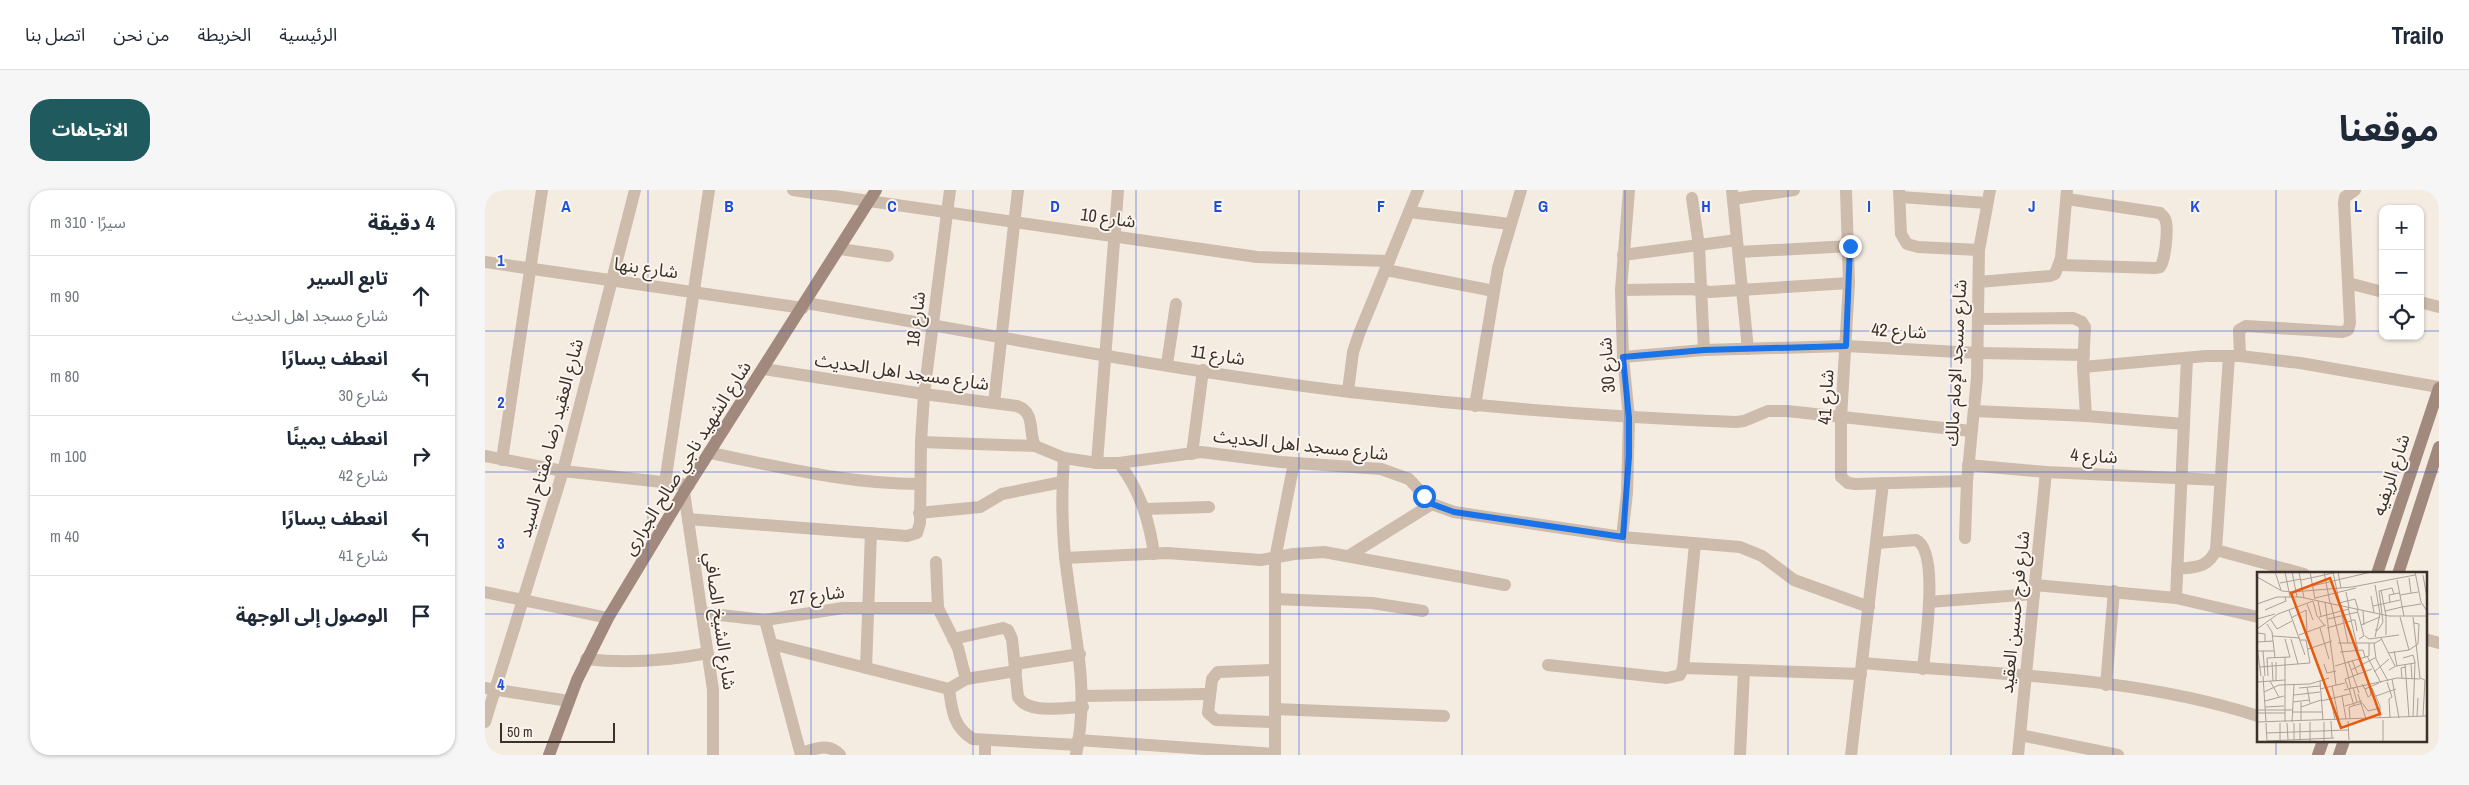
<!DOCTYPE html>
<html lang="ar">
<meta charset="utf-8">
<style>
:root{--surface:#fff;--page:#f6f6f7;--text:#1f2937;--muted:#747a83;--line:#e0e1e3;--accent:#1f5a5e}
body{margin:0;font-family:"Archivo Narrow","Noto Sans Arabic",sans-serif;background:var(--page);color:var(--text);direction:rtl}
.controls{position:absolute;right:15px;top:15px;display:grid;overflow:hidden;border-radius:10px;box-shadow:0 1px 4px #0004}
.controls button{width:45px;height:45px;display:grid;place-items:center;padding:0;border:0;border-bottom:1px solid var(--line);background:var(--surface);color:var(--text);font:25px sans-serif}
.scale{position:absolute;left:15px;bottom:12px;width:115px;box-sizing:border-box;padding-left:5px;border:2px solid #3b302b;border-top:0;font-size:14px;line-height:18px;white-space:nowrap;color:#3b302b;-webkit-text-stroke:4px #fbf5ee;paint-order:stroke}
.stop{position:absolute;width:15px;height:15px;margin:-11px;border:4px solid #1a73e8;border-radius:50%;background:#fff}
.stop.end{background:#1a73e8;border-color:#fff;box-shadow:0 1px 5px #0008}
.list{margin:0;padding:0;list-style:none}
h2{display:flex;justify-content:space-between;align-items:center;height:65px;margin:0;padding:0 20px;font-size:21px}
h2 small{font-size:16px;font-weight:400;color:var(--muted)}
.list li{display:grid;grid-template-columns:32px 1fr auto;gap:15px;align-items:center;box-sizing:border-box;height:80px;padding:0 20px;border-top:1px solid var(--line)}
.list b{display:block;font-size:19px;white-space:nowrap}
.list p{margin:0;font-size:16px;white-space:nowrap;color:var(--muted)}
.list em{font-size:16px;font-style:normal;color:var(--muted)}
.icon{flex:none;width:28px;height:28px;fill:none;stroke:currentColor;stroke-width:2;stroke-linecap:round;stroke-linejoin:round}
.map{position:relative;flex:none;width:1954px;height:565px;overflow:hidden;direction:ltr;border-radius:20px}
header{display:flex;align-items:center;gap:30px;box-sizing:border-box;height:70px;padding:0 25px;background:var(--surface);border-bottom:1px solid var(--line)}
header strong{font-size:24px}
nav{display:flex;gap:28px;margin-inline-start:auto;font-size:18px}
.intro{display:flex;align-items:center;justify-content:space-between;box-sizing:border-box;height:120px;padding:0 30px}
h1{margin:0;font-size:35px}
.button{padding:12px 22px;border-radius:20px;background:var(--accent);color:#fff;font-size:18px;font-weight:700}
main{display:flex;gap:30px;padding:0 30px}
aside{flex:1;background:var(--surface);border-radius:20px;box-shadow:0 1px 4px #0004}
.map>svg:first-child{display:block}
</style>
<header>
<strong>Trailo</strong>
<nav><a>الرئيسية</a><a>الخريطة</a><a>من نحن</a><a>اتصل بنا</a></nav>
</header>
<div class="intro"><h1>موقعنا</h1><a class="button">الاتجاهات</a></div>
<main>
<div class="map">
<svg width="1954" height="565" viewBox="0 0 1954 565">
<rect width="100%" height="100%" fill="#f4ebe1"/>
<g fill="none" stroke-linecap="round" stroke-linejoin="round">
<g stroke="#cdbbac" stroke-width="12">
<polyline points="308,0 772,67 904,71"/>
<polyline points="1247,0 1263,159"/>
<polyline points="1361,0 1364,93 1356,228 1356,287 1363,293 1370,294 1482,291"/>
<polyline points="1414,0 1416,44 1422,54 1433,57 1494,60"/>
<polyline points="1953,0 1954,0"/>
<polyline points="1415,7 1502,13"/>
<polyline points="1207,8 1214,56 1219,160"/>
<polyline points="1248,9 1309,0"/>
<polyline points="924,22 1025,34"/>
<polyline points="355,59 403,66"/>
<polyline points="1254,62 1365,56"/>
<polyline points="1138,65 1252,50"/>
<polyline points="0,72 318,118"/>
<path d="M 1575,75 L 1670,78 L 1675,77 C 1680,72 1684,37 1680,29 C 1679,26 1677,25 1675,23 L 1582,9"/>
<polyline points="901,80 1009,101"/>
<polyline points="1494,92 1565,86 1570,84 1576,68 1582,0"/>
<polyline points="1863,93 1898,102"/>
<polyline points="1136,100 1207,99 1225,102 1364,93"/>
<polyline points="1935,112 1954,117"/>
<path d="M 321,113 C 502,144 683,180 865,202 C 994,217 1122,227 1251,232 L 1259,231 L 1283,221 L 1302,221 L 1486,241"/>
<polyline points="1493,129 1588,128 1597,132 1600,137 1598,177 1601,226"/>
<polyline points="1744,166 1731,360 1819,384"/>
<polyline points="1755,166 1754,140 1761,136 1857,142 1863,140 1865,133 1859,13 1860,7 1870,0"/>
<polyline points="1138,167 1219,160 1361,156 1493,163 1599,165"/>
<polyline points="682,174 691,114"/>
<polyline points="1598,177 1721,166 1755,166 1815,173 1954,197"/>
<path d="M 279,179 L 439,204 L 532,216 C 551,223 543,241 550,256 L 579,268 L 612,273 L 634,273 L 716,262 L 796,272 L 896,279 L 924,289 L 947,314 L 969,322 L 1137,347 L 1255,357 L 1277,366 L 1309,390 L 1384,417"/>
<polyline points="863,201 868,162 874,144 933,0"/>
<polyline points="509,213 533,0"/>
<polyline points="990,216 1013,78 1036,0"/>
<polyline points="1490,221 1601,226 1699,234"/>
<polyline points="436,252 550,256"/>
<path d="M 225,263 C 295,277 363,294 435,294"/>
<polyline points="707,264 718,180"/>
<polyline points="0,266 78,281 204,295"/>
<path d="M 579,268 C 576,308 577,350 583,390 C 591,453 604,500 591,565"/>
<polyline points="17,270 57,0"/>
<polyline points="612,273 633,0"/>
<path d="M 634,273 C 655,301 664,329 669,364"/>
<polyline points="1483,275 1561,282 1734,290"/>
<polyline points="180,293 224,0"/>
<polyline points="199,302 228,500 228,565"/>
<polyline points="660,319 724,317"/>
<polyline points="434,323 495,317 517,304 577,292"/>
<polyline points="203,329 422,346 432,343 435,333 436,252 439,204 465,0"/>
<polyline points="1137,347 1142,303 1144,228 1138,167 1136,100 1144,0"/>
<polyline points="1480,348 1482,291 1492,188 1494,60 1505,0"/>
<path d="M 1391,353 L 1431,350 C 1455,361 1440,454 1438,479"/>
<polyline points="865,365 947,314"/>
<polyline points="580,368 682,363 776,370 809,364 839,362 1020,395"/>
<polyline points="451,372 453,418 473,458 481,489"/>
<path d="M 1692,379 C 1710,377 1723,378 1731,360"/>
<polyline points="1550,395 1691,408 1773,427"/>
<polyline points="0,402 123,428"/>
<polyline points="1691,408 1702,168"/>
<polyline points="790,409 887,413 938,421"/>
<polyline points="1444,412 1549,404"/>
<polyline points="217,423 280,430 358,418 453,418"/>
<polyline points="280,430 316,565"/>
<path d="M 468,449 L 518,438 L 523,440 L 527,449 L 533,507 C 543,525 580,517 598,517"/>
<polyline points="1940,449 1954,453"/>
<polyline points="287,454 464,499"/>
<path d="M 101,469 C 143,474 181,471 223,463"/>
<path d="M 1378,473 C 1509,485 1646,485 1773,526"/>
<polyline points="530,474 595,464"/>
<polyline points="1063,475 1182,488 1195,485 1198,478 1210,354"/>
<polyline points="381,478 386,343"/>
<polyline points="1198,478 1376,484"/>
<polyline points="790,480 733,482 727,489 723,523 731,530 790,532"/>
<polyline points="1621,495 1629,401"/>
<polyline points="0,498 84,511"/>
<path d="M 464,499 C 467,520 468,537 488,549 L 593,555"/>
<polyline points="464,499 481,489 531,481"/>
<polyline points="598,506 723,504"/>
<polyline points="790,519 959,526"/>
<polyline points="0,532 78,281 150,0"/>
<polyline points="1535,545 1633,565"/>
<polyline points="593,550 790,564"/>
<polyline points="500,551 500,565"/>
<path d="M 316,563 C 330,559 344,552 355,565"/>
<polyline points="790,565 790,369 809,273"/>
<polyline points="1255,565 1259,480"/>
<polyline points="1366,565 1398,293"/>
<polyline points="1533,565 1561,282"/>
</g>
<g stroke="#a18a7d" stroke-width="12">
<polyline points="1892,384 1954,198"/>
<polyline points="1913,384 1954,257"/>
<polyline points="64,565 92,490 123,428 199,302 391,0"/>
<polyline points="1833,565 1838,551"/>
<polyline points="1854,565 1859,551"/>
</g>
</g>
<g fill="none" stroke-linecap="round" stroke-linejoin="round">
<polyline stroke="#1a73e8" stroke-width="6" points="939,306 947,314 969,322 1138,347 1144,266 1144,228 1138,167 1219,160 1361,156 1365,56"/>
</g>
<path fill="none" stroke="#1d4ed8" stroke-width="1" stroke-opacity="0.55" d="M 163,0 L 163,565M 326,0 L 326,565M 488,0 L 488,565M 651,0 L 651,565M 814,0 L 814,565M 977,0 L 977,565M 1140,0 L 1140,565M 1303,0 L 1303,565M 1466,0 L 1466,565M 1628,0 L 1628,565M 1791,0 L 1791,384M 0,141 L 1898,141M 1935,141 L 1954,141M 0,282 L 1954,282M 0,424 L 1773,424M 1940,424 L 1954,424M 1791,551 L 1791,565"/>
<g text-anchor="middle" stroke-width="4" stroke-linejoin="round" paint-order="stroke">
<g font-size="18" fill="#3b302b" stroke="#fbf5ee">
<text transform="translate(623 28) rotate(8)" y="6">شارع 10</text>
<text transform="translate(161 78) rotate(8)" y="6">شارع بنها</text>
<text transform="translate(431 129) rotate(-83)" y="6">شارع 18</text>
<text transform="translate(1414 141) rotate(3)" y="6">شارع 42</text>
<text transform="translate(733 165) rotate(9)" y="6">شارع 11</text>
<text transform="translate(1471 173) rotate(-87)" y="6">شارع مسجد الإمام مالك</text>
<text transform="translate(1122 175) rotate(-94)" y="6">شارع 30</text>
<text transform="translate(417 182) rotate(8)" y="6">شارع مسجد اهل الحديث</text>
<text transform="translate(1341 207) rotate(-87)" y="6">شارع 41</text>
<text transform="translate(66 248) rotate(-75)" y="6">شارع العقيد رضا مفتاح السيد</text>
<text transform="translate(816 255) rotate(6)" y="6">شارع مسجد اهل الحديث</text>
<text transform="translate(1609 266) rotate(3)" y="6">شارع 4</text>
<text transform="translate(202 268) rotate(-58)" y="6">شارع الشهيد ناجي صالح الجرارى</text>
<text transform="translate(1906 285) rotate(-72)" y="6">شارع الريفيه</text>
<text transform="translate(332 405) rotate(-7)" y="6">شارع 27</text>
<text transform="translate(1530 422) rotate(-84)" y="6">شارع فرج حسين العقيد</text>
<text transform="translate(235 431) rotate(82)" y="6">شارع الشيخ الصافي</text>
</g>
</g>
<g transform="translate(1772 382)">
<rect width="170" height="170" fill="#f4ebe1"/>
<path fill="none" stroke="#aaa098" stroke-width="1" d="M 18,0 L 24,18M 28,0 L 33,25M 35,0 L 40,25M 42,0 L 47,26M 53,0 L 58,27M 67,0 L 73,31M 76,0 L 91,71M 81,0 L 84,16M 158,0 L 164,30 L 170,39M 166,3 L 170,26M 0,5 L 25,19 L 36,20 L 95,15 L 158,3M 152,6 L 154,21M 44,8 L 81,0M 140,8 L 147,44M 23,11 L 44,7M 118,13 L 123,42M 55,14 L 114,0M 124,18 L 129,44M 122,19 L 135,16 L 137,22M 89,20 L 92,35M 143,23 L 161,20M 114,24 L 117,41M 58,26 L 99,16M 56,29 L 60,44 L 68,54M 61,29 L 64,44M 68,30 L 79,113M 133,30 L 132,23 L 142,21M 82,31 L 98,27 L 101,37M 0,32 L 20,25 L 43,25 L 132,44 L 170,44M 50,32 L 56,48M 74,32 L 94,116M 116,34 L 143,28M 91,35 L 101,78M 145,35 L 164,32M 100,37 L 107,64 L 102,67M 8,38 L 29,29 L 28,25M 32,38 L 48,83M 49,38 L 50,62M 106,38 L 107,53M 128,39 L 145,35M 129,43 L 129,63M 62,45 L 92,37M 143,45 L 152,78M 156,45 L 163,106 L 168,108 L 166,144M 34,46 L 49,38M 0,47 L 18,42M 71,47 L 101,40M 14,48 L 20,57 L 35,49M 94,48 L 98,48 L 100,59M 10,52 L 15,60 L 18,86M 104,53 L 123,45M 63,56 L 72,87M 70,56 L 94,49M 0,57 L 21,42 L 56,29M 118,58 L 121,58 L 126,50 L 122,19M 1,61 L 8,62 L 8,70M 42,63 L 69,53M 16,64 L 43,66M 108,64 L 112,67 L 142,63M 118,65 L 123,42M 124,66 L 138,94M 34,67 L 41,92M 0,70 L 16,69M 81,71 L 118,71 L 125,67M 117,71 L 119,87 L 131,109M 0,74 L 4,104M 51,77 L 75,69M 1,79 L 17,79M 6,79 L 8,104M 137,79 L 140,94M 83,80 L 106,78 L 108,85M 131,81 L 152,78 L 161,72 L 162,52 L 157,51M 110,84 L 124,111M 28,85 L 28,150M 146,86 L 156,83 L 158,90 L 156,145M 95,88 L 101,103M 91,89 L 102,121M 15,90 L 16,109M 67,92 L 70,101 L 79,99M 148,92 L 152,145M 154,92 L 155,107M 78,94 L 112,84 L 112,71M 3,95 L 53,91 L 49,68 L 43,68M 94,98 L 118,86M 132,98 L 139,94 L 158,91M 117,100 L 132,87M 6,104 L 9,150M 11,104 L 10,86 L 33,85 L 28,67M 145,106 L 144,96 L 149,95M 135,107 L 142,146M 13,109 L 22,125M 19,109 L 19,90M 63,109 L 66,148M 0,110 L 28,108M 130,110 L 135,125 L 132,127 L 133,146M 105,112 L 108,117 L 122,111M 75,114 L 82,148M 50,115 L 53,131M 96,115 L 100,130M 42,116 L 63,114M 91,116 L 88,107 L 115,97M 92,116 L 97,134M 115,116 L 123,134 L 123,146M 63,117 L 88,111M 108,117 L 111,125 L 114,123 L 113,116M 87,118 L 140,106 L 163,107M 7,120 L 22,113 L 53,112 L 72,106M 101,122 L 109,147M 37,123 L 63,120M 85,124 L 89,147M 119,124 L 139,117M 74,127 L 78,148M 8,129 L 27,124M 64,129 L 93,122M 36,130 L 52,128M 106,132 L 111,139 L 123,136M 88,134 L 105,129M 8,135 L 27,134M 44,135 L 64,128M 0,138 L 36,138M 35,140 L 65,140M 0,141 L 28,141M 160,145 L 161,126M 93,147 L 92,135 L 106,131M 126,148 L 126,170M 44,149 L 44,130M 74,149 L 75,166M 91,149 L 92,168M 0,150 L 170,144M 35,150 L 37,112M 67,150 L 67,170M 9,151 L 10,170M 23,151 L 23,168M 30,151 L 31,168M 37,151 L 37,168M 43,151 L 43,167M 9,161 L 91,158M 10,169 L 77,166M 53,170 L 53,150"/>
<path fill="#e8590c" fill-opacity="0.15" stroke="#e8590c" stroke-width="2.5" d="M 73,6 L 123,142 L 84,156 L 34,21 Z"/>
<rect width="170" height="170" fill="none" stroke="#3b302b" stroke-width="2.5"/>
</g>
<g font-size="16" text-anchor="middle" font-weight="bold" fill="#1d4ed8" stroke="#fbf5ee" stroke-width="4" stroke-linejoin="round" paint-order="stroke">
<text x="81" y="22">A</text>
<text x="244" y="22">B</text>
<text x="407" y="22">C</text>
<text x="570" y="22">D</text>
<text x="733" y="22">E</text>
<text x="896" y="22">F</text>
<text x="1058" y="22">G</text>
<text x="1221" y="22">H</text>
<text x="1384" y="22">I</text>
<text x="1547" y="22">J</text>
<text x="1710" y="22">K</text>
<text x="1873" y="22">L</text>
<text x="16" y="76">1</text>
<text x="16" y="218">2</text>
<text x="16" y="359">3</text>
<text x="16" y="500">4</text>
</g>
</svg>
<div class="controls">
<button>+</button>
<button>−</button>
<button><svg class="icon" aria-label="locate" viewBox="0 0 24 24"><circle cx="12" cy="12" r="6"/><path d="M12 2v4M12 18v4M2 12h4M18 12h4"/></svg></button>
</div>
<div class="scale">50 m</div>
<div class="stop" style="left:939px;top:306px"></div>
<div class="stop end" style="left:1365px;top:56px"></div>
</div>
<aside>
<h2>4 دقيقة<small>سيرًا · 310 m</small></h2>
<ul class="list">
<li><svg class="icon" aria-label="ahead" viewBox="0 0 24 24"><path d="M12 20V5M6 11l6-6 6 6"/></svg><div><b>تابع السير</b><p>شارع مسجد اهل الحديث</p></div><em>90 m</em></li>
<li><svg class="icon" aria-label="left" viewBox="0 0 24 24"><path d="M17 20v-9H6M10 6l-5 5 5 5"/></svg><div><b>انعطف يسارًا</b><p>شارع 30</p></div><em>80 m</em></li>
<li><svg class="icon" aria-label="right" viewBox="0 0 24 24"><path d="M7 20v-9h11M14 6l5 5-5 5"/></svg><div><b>انعطف يمينًا</b><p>شارع 42</p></div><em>100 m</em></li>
<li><svg class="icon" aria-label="left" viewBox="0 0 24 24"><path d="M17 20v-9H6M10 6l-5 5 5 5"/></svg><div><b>انعطف يسارًا</b><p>شارع 41</p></div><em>40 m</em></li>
<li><svg class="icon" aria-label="arrive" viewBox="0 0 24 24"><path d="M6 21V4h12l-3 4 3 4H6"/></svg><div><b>الوصول إلى الوجهة</b></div></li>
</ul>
</aside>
</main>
